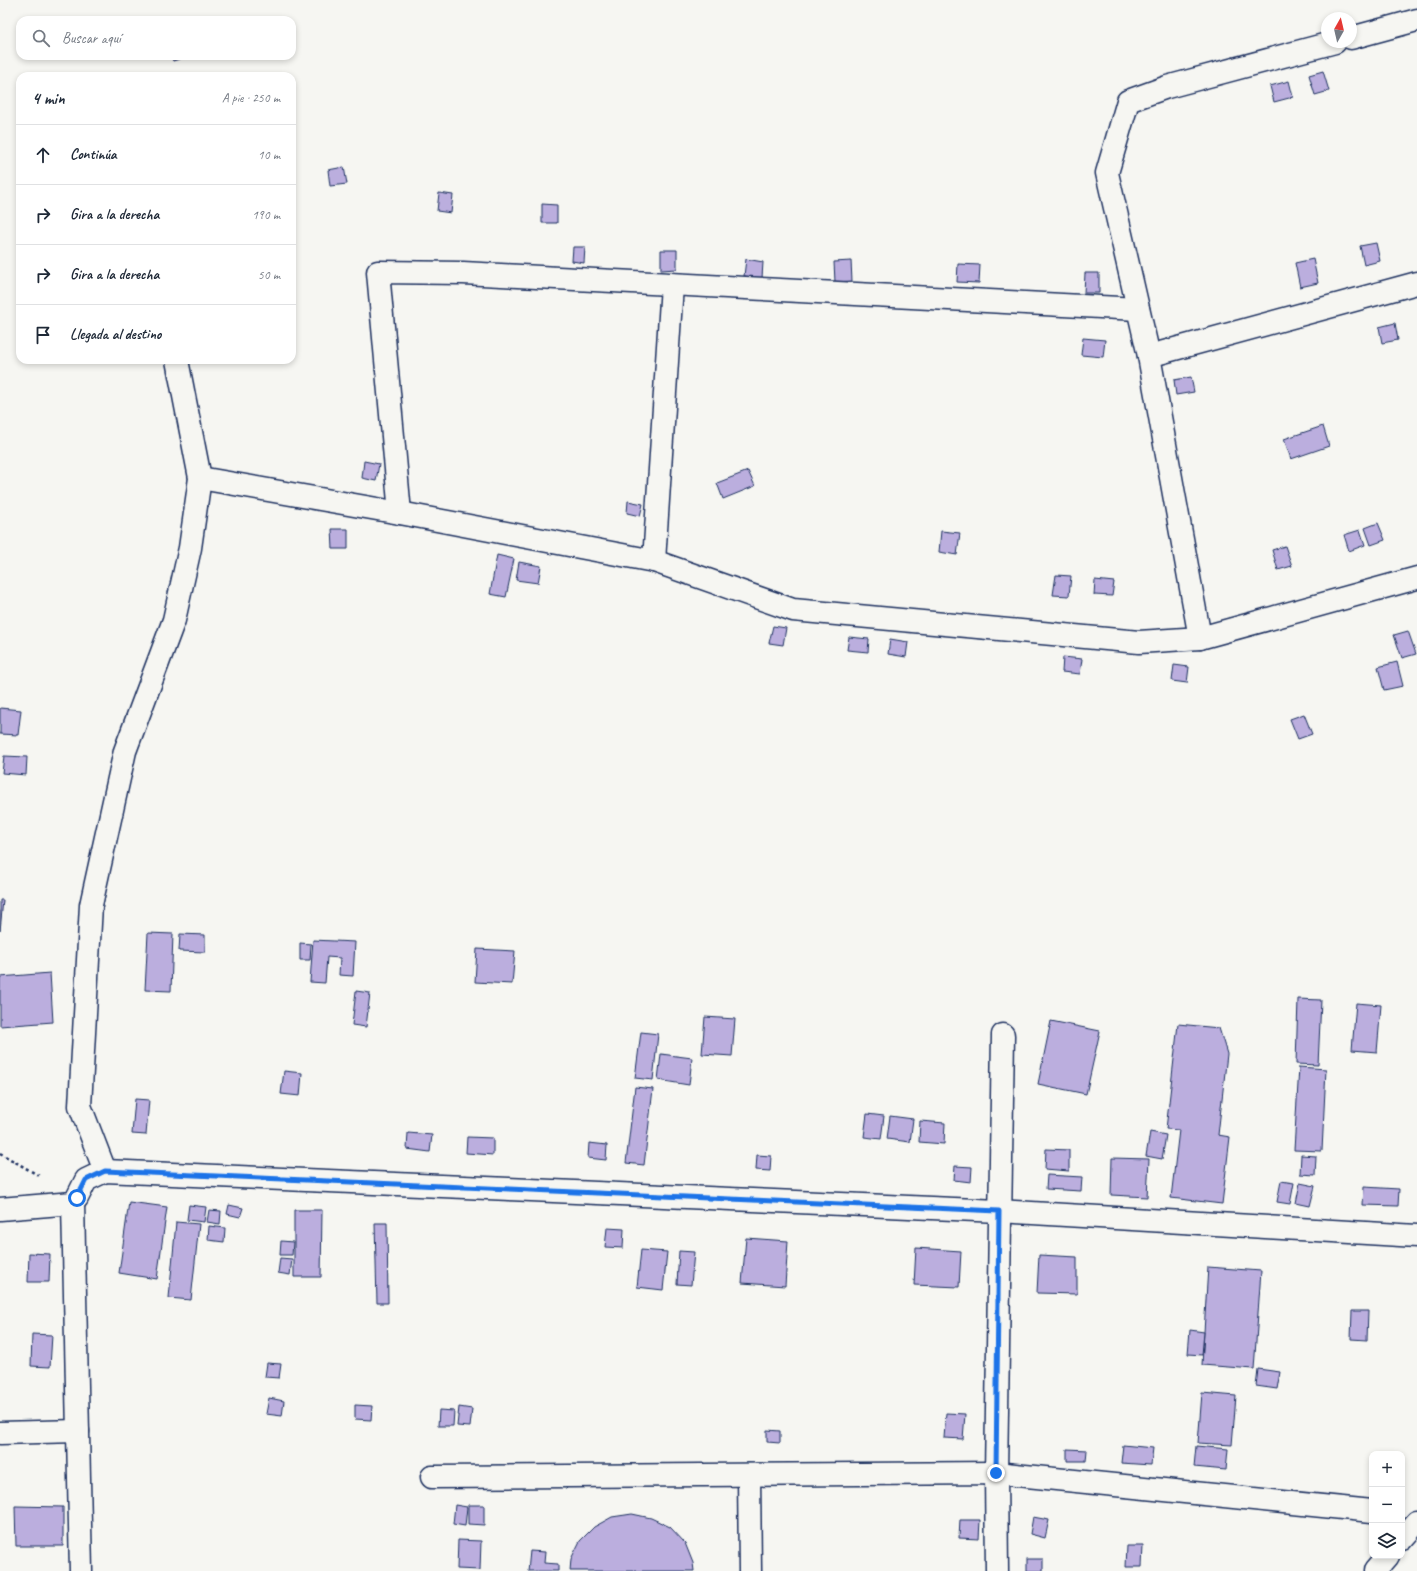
<!DOCTYPE html>
<html lang="es">
<meta charset="utf-8">
<style>
:root{--surface:#fff;--page:#f6f6f7;--text:#1f2937;--muted:#747a83;--line:#e0e1e3}
body{margin:0;font-family:Caveat,sans-serif;background:var(--page);color:var(--text)}
.controls{position:absolute;right:12px;bottom:12px;display:grid;overflow:hidden;border-radius:8px;box-shadow:0 2px 6px #0003}
.controls button{width:36px;height:36px;display:grid;place-items:center;padding:0;border:0;border-bottom:1px solid var(--line);background:var(--surface);color:var(--text);font:20px sans-serif}
.compass{position:absolute;left:1321px;top:12px;width:36px;height:36px;border-radius:50%;background:var(--surface);box-shadow:0 2px 6px #0003;rotate:8deg}
.stop{position:absolute;width:12px;height:12px;margin:-9px;border:3px solid #1a73e8;border-radius:50%;background:#fff}
.stop.end{background:#1a73e8;border-color:#fff;box-shadow:0 1px 4px #0008}
.list{margin:0;padding:0;list-style:none}
h2{display:flex;justify-content:space-between;align-items:center;height:52px;margin:0;padding:0 16px;font-size:17px}
h2 small{font-size:13px;font-weight:400;color:var(--muted)}
.list li{display:grid;grid-template-columns:26px 1fr auto;gap:12px;align-items:center;box-sizing:border-box;height:60px;padding:0 16px;border-top:1px solid var(--line)}
.list b{display:block;font-size:15px;white-space:nowrap}
.list em{font-size:13px;font-style:normal;color:var(--muted)}
.icon{flex:none;width:22px;height:22px;fill:none;stroke:currentColor;stroke-width:2;stroke-linecap:round;stroke-linejoin:round}
.map{position:relative;flex:none;width:1417px;height:1571px;overflow:hidden}
.search{position:absolute;background:var(--surface);box-shadow:0 2px 6px #0003;left:16px;top:16px;width:280px;height:44px;display:flex;align-items:center;gap:10px;box-sizing:border-box;padding:0 14px;border-radius:12px;color:var(--muted);font-size:15px}
.panel{position:absolute;background:var(--surface);box-shadow:0 2px 6px #0003;left:16px;top:72px;width:280px;height:292px;border-radius:12px}
.map>svg:first-child{display:block}
</style>
<div class="map">
<svg width="1417" height="1571" viewBox="0 0 1417 1571">
<rect width="100%" height="100%" fill="#f6f6f2"/>
<filter id="ink" filterUnits="userSpaceOnUse"><feTurbulence type="fractalNoise" baseFrequency=".025" numOctaves="2"/><feDisplacementMap in="SourceGraphic" scale="8" xChannelSelector="R" yChannelSelector="G"/><feConvolveMatrix kernelMatrix="1 2 1 2 8 2 1 2 1" color-interpolation-filters="sRGB"/></filter>
<g filter="url(#ink)">
<g fill="#bbaede" stroke="#1b2f5e">
<polygon points="171,56 189,56 173,61"/>
<polygon points="1323,71 1329,91 1315,95 1309,75"/>
<polygon points="1289,81 1293,97 1274,102 1270,86"/>
<polygon points="344,167 347,184 330,186 328,170"/>
<polygon points="439,193 453,195 451,213 437,211"/>
<polygon points="542,204 557,205 557,223 542,223"/>
<polygon points="1376,243 1380,261 1364,265 1360,246"/>
<polygon points="573,247 585,247 584,263 572,261"/>
<polygon points="661,250 677,250 677,269 661,270"/>
<polygon points="746,259 763,262 762,278 744,276"/>
<polygon points="1313,259 1318,283 1300,287 1295,263"/>
<polygon points="851,261 852,281 835,282 834,262"/>
<polygon points="958,264 980,265 979,283 957,282"/>
<polygon points="1085,273 1099,273 1099,293 1084,293"/>
<polygon points="1395,323 1398,340 1382,343 1379,327"/>
<polygon points="1083,338 1105,340 1103,357 1081,355"/>
<polygon points="1191,377 1194,392 1176,395 1174,380"/>
<polygon points="1323,426 1329,446 1291,459 1284,439"/>
<polygon points="364,461 379,464 376,481 362,478"/>
<polygon points="748,471 755,486 723,499 717,483"/>
<polygon points="628,501 643,504 640,516 627,513"/>
<polygon points="1378,523 1385,540 1371,545 1365,528"/>
<polygon points="332,529 348,529 348,549 333,549"/>
<polygon points="1360,530 1365,545 1349,551 1344,535"/>
<polygon points="941,531 960,533 957,555 939,552"/>
<polygon points="1285,546 1292,566 1278,570 1272,550"/>
<polygon points="497,555 514,559 506,597 490,594"/>
<polygon points="519,562 541,566 538,583 516,580"/>
<polygon points="1056,575 1071,576 1069,596 1053,595"/>
<polygon points="1095,580 1114,582 1112,596 1094,595"/>
<polygon points="773,626 786,628 783,645 769,643"/>
<polygon points="1408,631 1416,654 1402,658 1394,635"/>
<polygon points="849,637 869,639 868,652 847,650"/>
<polygon points="890,639 908,642 906,657 888,654"/>
<polygon points="1063,657 1082,659 1080,674 1062,672"/>
<polygon points="1397,662 1403,686 1384,690 1378,667"/>
<polygon points="1174,665 1189,667 1187,683 1172,681"/>
<polygon points="0,708 21,710 18,735 0,734"/>
<polygon points="1304,714 1312,734 1298,739 1290,719"/>
<polygon points="4,756 27,757 26,775 2,773"/>
<polygon points="0,900 3,900 0,931"/>
<polygon points="148,933 173,934 171,991 145,990"/>
<polygon points="180,934 205,935 205,952 179,951"/>
<polygon points="313,940 355,942 353,976 339,975 340,958 327,957 325,983 310,982"/>
<polygon points="300,943 311,944 310,960 300,960"/>
<polygon points="477,949 515,951 512,984 475,982"/>
<polygon points="50,973 53,1022 0,1026 0,977"/>
<polygon points="356,991 370,993 366,1027 352,1025"/>
<polygon points="1298,999 1321,1000 1318,1065 1296,1064"/>
<polygon points="1356,1003 1381,1005 1377,1052 1352,1050"/>
<polygon points="705,1017 735,1019 732,1056 702,1054"/>
<polygon points="1051,1021 1100,1031 1086,1094 1038,1084"/>
<polygon points="1178,1024 1219,1028 1227,1054 1218,1135 1230,1137 1222,1204 1171,1198 1179,1130 1166,1129"/>
<polygon points="641,1032 658,1034 653,1080 635,1078"/>
<polygon points="661,1054 692,1058 689,1085 658,1080"/>
<polygon points="1299,1067 1326,1069 1322,1151 1294,1150"/>
<polygon points="284,1071 302,1073 300,1096 281,1094"/>
<polygon points="635,1087 653,1089 644,1165 626,1163"/>
<polygon points="135,1099 149,1100 146,1135 132,1134"/>
<polygon points="867,1114 884,1116 881,1139 864,1137"/>
<polygon points="890,1116 913,1119 910,1142 887,1139"/>
<polygon points="920,1121 945,1123 944,1144 919,1142"/>
<polygon points="1150,1132 1166,1135 1162,1159 1146,1156"/>
<polygon points="408,1133 432,1135 430,1152 407,1149"/>
<polygon points="467,1137 493,1138 493,1155 466,1153"/>
<polygon points="589,1143 607,1145 606,1160 588,1158"/>
<polygon points="1046,1149 1069,1150 1069,1171 1045,1169"/>
<polygon points="757,1155 771,1156 770,1171 756,1170"/>
<polygon points="1301,1155 1316,1156 1315,1175 1300,1174"/>
<polygon points="1112,1158 1149,1159 1147,1197 1111,1195"/>
<polygon points="955,1166 972,1167 971,1182 954,1180"/>
<polygon points="1047,1175 1082,1177 1081,1191 1046,1189"/>
<polygon points="1281,1181 1294,1183 1290,1204 1277,1202"/>
<polygon points="1300,1183 1315,1186 1310,1206 1296,1203"/>
<polygon points="1364,1187 1399,1189 1398,1206 1363,1205"/>
<polygon points="129,1202 167,1207 157,1279 119,1273"/>
<polygon points="189,1205 206,1207 204,1222 187,1220"/>
<polygon points="229,1205 243,1208 240,1217 227,1214"/>
<polygon points="209,1210 221,1211 220,1224 207,1222"/>
<polygon points="294,1210 322,1210 321,1277 294,1277"/>
<polygon points="176,1222 199,1224 191,1300 169,1298"/>
<polygon points="375,1223 387,1223 388,1303 377,1303"/>
<polygon points="209,1226 225,1228 224,1242 208,1240"/>
<polygon points="607,1228 624,1229 623,1248 605,1247"/>
<polygon points="746,1238 788,1241 785,1286 742,1283"/>
<polygon points="281,1241 293,1242 292,1255 280,1255"/>
<polygon points="916,1248 961,1251 959,1287 914,1285"/>
<polygon points="641,1250 667,1252 663,1290 637,1287"/>
<polygon points="679,1251 694,1252 691,1285 677,1284"/>
<polygon points="29,1253 50,1254 49,1282 28,1282"/>
<polygon points="1039,1255 1077,1257 1077,1294 1037,1293"/>
<polygon points="280,1258 292,1259 290,1275 278,1273"/>
<polygon points="1208,1267 1261,1271 1254,1369 1202,1365"/>
<polygon points="1352,1311 1368,1311 1367,1340 1351,1339"/>
<polygon points="1190,1330 1204,1332 1202,1355 1188,1354"/>
<polygon points="32,1334 52,1335 50,1367 31,1366"/>
<polygon points="267,1363 281,1364 279,1378 265,1377"/>
<polygon points="1258,1369 1280,1372 1277,1389 1256,1386"/>
<polygon points="1202,1393 1236,1396 1232,1445 1198,1443"/>
<polygon points="269,1398 284,1401 282,1416 266,1414"/>
<polygon points="355,1405 372,1406 371,1420 355,1419"/>
<polygon points="459,1407 472,1409 470,1427 457,1426"/>
<polygon points="439,1410 454,1411 453,1426 438,1426"/>
<polygon points="946,1413 965,1414 963,1439 944,1438"/>
<polygon points="767,1430 780,1431 780,1443 767,1442"/>
<polygon points="1123,1445 1153,1448 1151,1465 1121,1463"/>
<polygon points="1196,1446 1228,1449 1226,1470 1194,1467"/>
<polygon points="1067,1449 1087,1450 1086,1461 1067,1461"/>
<polygon points="455,1505 467,1507 465,1526 453,1524"/>
<polygon points="468,1505 484,1505 484,1525 468,1524"/>
<polygon points="15,1506 63,1507 63,1546 16,1546"/>
<polygon points="632,1514 651,1518 670,1527 685,1543 693,1563 694,1571 570,1571 571,1559 580,1541 594,1527 612,1517"/>
<polygon points="1033,1517 1049,1520 1045,1538 1030,1534"/>
<polygon points="960,1520 980,1520 979,1539 959,1538"/>
<polygon points="458,1540 481,1541 480,1570 457,1569"/>
<polygon points="1127,1546 1143,1546 1142,1567 1126,1567"/>
<polygon points="530,1551 545,1552 544,1563 558,1564 558,1571 528,1571"/>
<rect x="1027" y="1559" width="16" height="12"/>
</g>
<g fill="none" stroke-linecap="round" stroke-linejoin="round">
<defs>
<g id="minor">
<polyline points="1351,38 1417,20"/>
<polyline points="1149,356 1417,283"/>
<polyline points="200,478 400,513 654,561 793,610 1139,642 1200,638 1417,578"/>
<polyline points="400,513 378,272 463,273 1138,309"/>
<polyline points="654,561 672,285"/>
<polyline points="1200,638 1149,356 1107,173 1128,101 1167,87 1335,42"/>
<polyline points="105,1171 80,1106 91,905 125,751 174,620 190,548 200,478 177,360"/>
<polyline points="73,1203 81,1571"/>
<polyline points="0,1209 73,1203 77,1198 86,1180 105,1171 999,1211 1417,1236"/>
<polyline points="0,1433 78,1431"/>
<polyline points="749,1475 750,1571"/>
<polyline points="432,1477 996,1473 1372,1511"/>
<polyline points="1402,1539 1417,1522"/>
<polyline points="997,1571 996,1473 1003,1035"/>
<polyline points="1375,1571 1388,1556"/>
</g>
</defs>
<use href="#minor" stroke="#1b2f5e" stroke-width="25"/>
<polyline stroke="#1b2f5e" stroke-width="2.5" stroke-dasharray="3 3" stroke-linecap="butt" points="0,1153 41,1177"/>
<use href="#minor" stroke="#f6f6f2" stroke-width="22"/>
</g>
</g>
<g fill="none" stroke-linecap="round" stroke-linejoin="round" filter="url(#ink)">
<polyline stroke="#1a73e8" stroke-width="5" points="77,1198 86,1180 105,1171 999,1211 996,1473"/>
</g>
</svg>
<div class="controls">
<button>+</button>
<button>−</button>
<button><svg class="icon" aria-label="layers" viewBox="0 0 24 24"><path d="M12 4l9 5-9 5-9-5zM3 14l9 5 9-5"/></svg></button>
</div>
<svg class="compass" viewBox="-18 -18 36 36"><path d="M0-13l5 13h-10z" fill="#e53935"/><path d="M0 13l5-13h-10z" fill="#747a83"/></svg>
<div class="stop" style="left:77px;top:1198px"></div>
<div class="stop end" style="left:996px;top:1473px"></div>
<div class="search"><svg class="icon" aria-label="search" viewBox="0 0 24 24"><circle cx="10" cy="10" r="6"/><path d="M15 15l6 6"/></svg>Buscar aquí</div>
<section class="panel">
<h2>4 min<small>A pie · 250 m</small></h2>
<ul class="list">
<li><svg class="icon" aria-label="ahead" viewBox="0 0 24 24"><path d="M12 20V5M6 11l6-6 6 6"/></svg><div><b>Continúa</b></div><em>10 m</em></li>
<li><svg class="icon" aria-label="right" viewBox="0 0 24 24"><path d="M7 20v-9h11M14 6l5 5-5 5"/></svg><div><b>Gira a la derecha</b></div><em>190 m</em></li>
<li><svg class="icon" aria-label="right" viewBox="0 0 24 24"><path d="M7 20v-9h11M14 6l5 5-5 5"/></svg><div><b>Gira a la derecha</b></div><em>50 m</em></li>
<li><svg class="icon" aria-label="arrive" viewBox="0 0 24 24"><path d="M6 21V4h12l-3 4 3 4H6"/></svg><div><b>Llegada al destino</b></div></li>
</ul>
</section>
</div>
